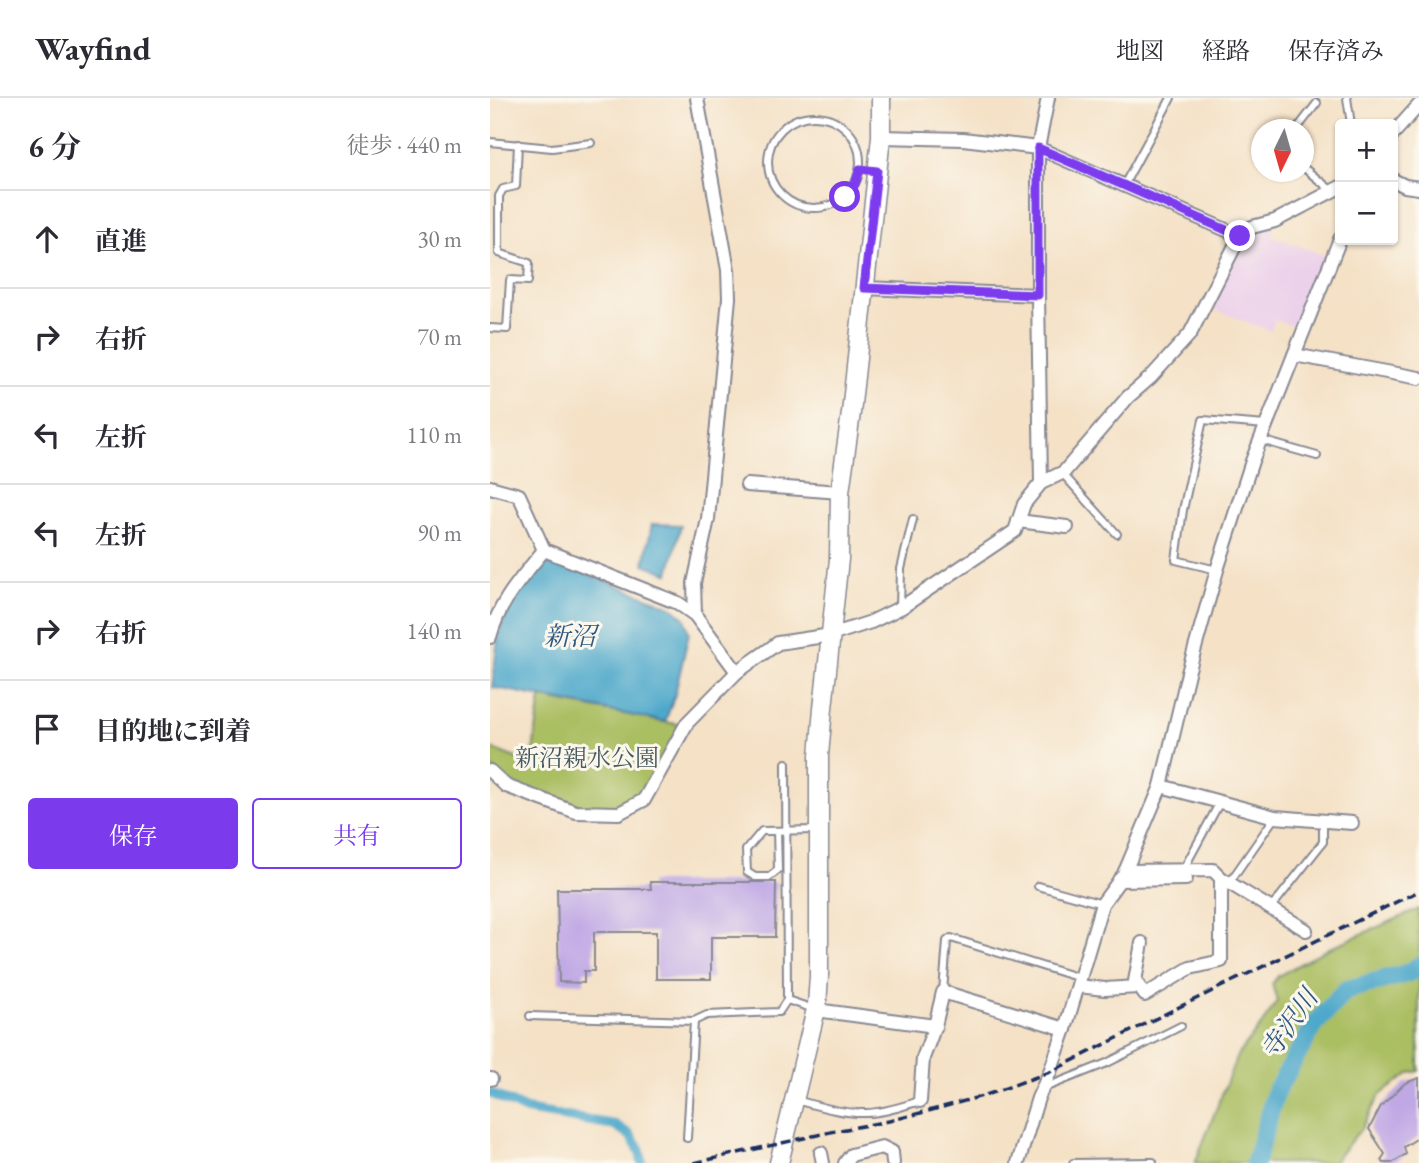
<!DOCTYPE html>
<html lang="ja">
<meta charset="utf-8">
<style>
:root{--surface:#fff;--page:#f2f2f3;--text:#2b2b33;--muted:#7c7c81;--line:#e1e1e2;--accent:#7c3aed}
body{margin:0;font-family:"EB Garamond","Noto Serif JP",serif;background:var(--page);color:var(--text)}
.controls{position:absolute;right:21px;top:21px;display:grid;overflow:hidden;border-radius:7px;box-shadow:0 2px 5px #0004}
.controls button{width:63px;height:63px;display:grid;place-items:center;padding:0;border:0;border-bottom:2px solid var(--line);background:var(--surface);color:var(--text);font:35px sans-serif}
.compass{position:absolute;left:761px;top:21px;width:63px;height:63px;border-radius:50%;background:var(--surface);box-shadow:0 2px 5px #0004;rotate:185deg}
.stop{position:absolute;width:21px;height:21px;margin:-16px;border:5px solid #7c3aed;border-radius:50%;background:#fff}
.stop.end{background:#7c3aed;border-color:#fff;box-shadow:0 2px 7px #0008}
.list{margin:0;padding:0;list-style:none}
h2{display:flex;justify-content:space-between;align-items:center;height:91px;margin:0;padding:0 28px;font-size:30px}
h2 small{font-size:23px;font-weight:400;color:var(--muted)}
.list li{display:grid;grid-template-columns:46px 1fr auto;gap:21px;align-items:center;box-sizing:border-box;height:98px;padding:0 28px;border-top:2px solid var(--line)}
.list b{display:block;font-size:26px;white-space:nowrap}
.list em{font-size:23px;font-style:normal;color:var(--muted)}
.actions{display:flex;gap:14px;padding:21px 28px}
.actions a{flex:1;padding:16px 0;border:2px solid var(--accent);border-radius:7px;text-align:center;font-size:24px;color:var(--accent)}
.actions .main{background:var(--accent);color:#fff}
.icon{flex:none;width:38px;height:38px;fill:none;stroke:currentColor;stroke-width:2;stroke-linecap:round;stroke-linejoin:round}
.map{position:relative;flex:none;width:929px;height:1065px;overflow:hidden}
header{display:flex;align-items:center;gap:42px;box-sizing:border-box;height:98px;padding:0 35px;background:var(--surface);border-bottom:2px solid var(--line)}
header strong{font-size:33px}
nav{display:flex;gap:38px;margin-inline-start:auto;font-size:24px}
main{display:flex}
aside{flex:1;background:var(--surface)}
.map>svg:first-child{display:block}
</style>
<header>
<strong>Wayfind</strong>
<nav><a>地図</a><a>経路</a><a>保存済み</a></nav>
</header>
<main>
<aside>
<h2>6 分<small>徒歩 · 440 m</small></h2>
<ul class="list">
<li><svg class="icon" aria-label="ahead" viewBox="0 0 24 24"><path d="M12 20V5M6 11l6-6 6 6"/></svg><div><b>直進</b></div><em>30 m</em></li>
<li><svg class="icon" aria-label="right" viewBox="0 0 24 24"><path d="M7 20v-9h11M14 6l5 5-5 5"/></svg><div><b>右折</b></div><em>70 m</em></li>
<li><svg class="icon" aria-label="left" viewBox="0 0 24 24"><path d="M17 20v-9H6M10 6l-5 5 5 5"/></svg><div><b>左折</b></div><em>110 m</em></li>
<li><svg class="icon" aria-label="left" viewBox="0 0 24 24"><path d="M17 20v-9H6M10 6l-5 5 5 5"/></svg><div><b>左折</b></div><em>90 m</em></li>
<li><svg class="icon" aria-label="right" viewBox="0 0 24 24"><path d="M7 20v-9h11M14 6l5 5-5 5"/></svg><div><b>右折</b></div><em>140 m</em></li>
<li><svg class="icon" aria-label="arrive" viewBox="0 0 24 24"><path d="M6 21V4h12l-3 4 3 4H6"/></svg><div><b>目的地に到着</b></div></li>
</ul>
<div class="actions"><a class="main">保存</a><a>共有</a></div>
</aside>
<div class="map">
<svg width="929" height="1065" viewBox="0 0 929 1065">
<rect width="100%" height="100%" fill="#fbf7ec"/>
<filter id="ink" filterUnits="userSpaceOnUse"><feTurbulence type="fractalNoise" baseFrequency=".0143" numOctaves="2"/><feDisplacementMap in="SourceGraphic" scale="14" xChannelSelector="R" yChannelSelector="G"/><feConvolveMatrix kernelMatrix="1 2 1 2 8 2 1 2 1" color-interpolation-filters="sRGB"/></filter>
<filter id="wash" filterUnits="userSpaceOnUse"><feTurbulence type="fractalNoise" baseFrequency=".00686" numOctaves="4" result="noise"/><feDisplacementMap in="SourceGraphic" scale="28" xChannelSelector="R" yChannelSelector="G"/><feGaussianBlur stdDeviation="1.57" result="paint"/><feColorMatrix in="noise" values="0 0 0 0 0 0 0 0 0 0 0 0 0 0 0 0 0 1.4 0 .05"/><feComposite in="paint" operator="in"/></filter>
<g filter="url(#wash)">
<rect width="100%" height="100%" fill="#f4e1c6"/>
<polygon fill="#ecd1ea" points="785,127 781,138 839,159 809,230 785,222 781,233 720,210 755,139 767,132"/>
<g fill="#aabe62" stroke="#627660" stroke-width="2">
<polygon points="51,600 191,627 152,699 127,710 87,711 17,685 0,668 0,650 41,666"/>
<polygon points="929,811 929,973 920,975 890,997 871,1031 843,1065 705,1065 747,958 772,926 787,903 782,886 788,878 835,852"/>
</g>
<g fill="#4ea8cb" stroke="#346c94" stroke-width="2">
<polygon points="162,426 191,427 179,476 154,466"/>
<polygon points="54,464 96,475 182,509 195,520 199,535 185,596 175,624 2,589 8,539 17,512"/>
</g>
<g fill="none" stroke-linecap="round" stroke-linejoin="round">
<polyline stroke="#4ea8cb" stroke-width="10" points="0,995 36,1012 125,1027 140,1037 150,1053 152,1065"/>
<polyline stroke="#4ea8cb" stroke-width="19" points="765,1065 786,993 825,926 856,892 918,875 929,868"/>
</g>
<g id="blocks">
<g fill="#c0a8e5">
<polygon points="160,784 286,784 285,839 221,839 221,881 166,881 166,834 104,834 104,873 94,873 94,885 69,884 67,791 161,791"/>
<polygon points="929,980 929,1039 914,1049 916,1056 902,1065 894,1065 891,1062 895,1056 879,1031 891,1008 915,985"/>
</g>
</g>
</g>
<g filter="url(#ink)">
<use href="#blocks" fill-opacity="0" stroke="#888892" stroke-width="2"/>
<g fill="none" stroke-linecap="round" stroke-linejoin="round">
<defs>
<g id="lane">
<polyline points="857,0 861,26"/>
<circle cx="324" cy="64" r="46"/>
<polyline points="806,32 827,5"/>
<polyline points="0,44 62,50 101,45"/>
<polyline points="814,70 841,92"/>
<polyline points="634,87 681,0"/>
<polyline points="0,230 17,231 20,182 38,183 39,165 9,155 9,98 13,91 26,88 28,46"/>
<polyline points="771,342 827,358"/>
<polyline points="572,375 627,436"/>
<polyline points="727,472 686,462 693,412 713,322 776,327"/>
<polyline points="410,510 411,471 423,421"/>
<polyline points="296,665 297,902"/>
<polyline points="287,733 288,772 279,779 265,779 257,774 256,752 272,733 327,732"/>
<polyline points="693,772 730,704"/>
<polyline points="739,785 785,719"/>
<polyline points="548,788 612,806"/>
<polyline points="781,810 833,744 833,723"/>
<polyline points="453,894 457,843 461,840 590,880"/>
<polyline points="40,918 204,923 217,917 289,914 297,902 324,911"/>
<polyline points="554,990 617,965 691,928"/>
<path d="M 306,1002 C 328,1008 353,1016 376,1015 C 394,1015 413,1008 430,1003"/>
<polyline points="197,1040 204,923"/>
<polyline points="583,1065 663,1064"/>
</g>
<g id="street">
<polyline points="903,36 929,7"/>
<polyline points="391,39 473,41 548,50 750,138"/>
<polyline points="903,82 915,88 929,90"/>
<polyline points="374,190 548,197"/>
<polyline points="804,257 929,280"/>
<polyline points="551,385 548,197 548,50 558,0"/>
<polyline points="257,387 350,394"/>
<polyline points="0,389 29,397 54,452 188,505 205,517 247,574"/>
<polyline points="528,423 577,429"/>
<polyline points="205,517 204,485 218,421 239,200 238,172 207,0"/>
<path d="M 0,539 C 10,502 31,481 54,452"/>
<polyline points="0,673 16,688 86,714 129,715 154,702 197,625 247,574 288,545 341,537 381,524 412,509 525,433 534,406 551,385 574,374 638,299 661,279 700,236 750,138 762,129 785,123 850,89"/>
<polyline points="671,688 785,719 862,725"/>
<polyline points="635,773 723,772 731,780 816,832"/>
<polyline points="629,782 696,781"/>
<polyline points="652,845 645,883 655,897 700,870 731,863 731,780"/>
<polyline points="588,888 615,891 648,889"/>
<polyline points="326,912 445,928"/>
<polyline points="0,981 1,981"/>
<polyline points="430,1003 433,960 445,928 453,894 575,931"/>
<polyline points="331,1055 333,1065"/>
<polyline points="355,1065 361,1057 392,1049 402,1054 403,1065"/>
<polyline points="528,1065 548,1000 560,974 575,931 612,806 634,776 671,688 698,575 727,472 762,363 850,141"/>
</g>
<polyline id="secondary" points="289,1065 327,907 329,878 329,658 333,610 349,461 350,394 361,315 391,39 391,0"/>
</defs>
<use href="#lane" stroke="#888892" stroke-width="10"/>
<use href="#street" stroke="#888892" stroke-width="16"/>
<use href="#secondary" stroke="#888892" stroke-width="21"/>
<use href="#lane" stroke="#fff" stroke-width="6"/>
<use href="#street" stroke="#fff" stroke-width="12"/>
<use href="#secondary" stroke="#fff" stroke-width="18"/>
<polyline stroke="#1b2f5e" stroke-width="3.5" stroke-dasharray="10 5" stroke-linecap="butt" points="204,1065 345,1033 399,1023 442,1012 496,997 560,974 681,913 929,793"/>
</g>
</g>
<g fill="none" stroke-linecap="round" stroke-linejoin="round" filter="url(#ink)">
<polyline stroke="#7c3aed" stroke-width="9" points="355,99 365,86 370,71 387,73 374,190 548,197 548,50 750,138"/>
</g>
<g text-anchor="middle" stroke-width="6" stroke-linejoin="round" paint-order="stroke">
<g font-size="24" fill="#465a5f" stroke="#fbf7ec">
<text x="97" y="668">新沼親水公園</text>
</g>
<g font-size="26" font-style="italic" fill="#2d5984" stroke="#fbf7ec">
<text x="80" y="547">新沼</text>
<text transform="translate(799 926) rotate(-55)" y="9">寺沢川</text>
</g>
</g>
</svg>
<div class="controls">
<button>+</button>
<button>−</button>
</div>
<svg class="compass" viewBox="-18 -18 36 36"><path d="M0-13l5 13h-10z" fill="#e53935"/><path d="M0 13l5-13h-10z" fill="#7c7c81"/></svg>
<div class="stop" style="left:355px;top:99px"></div>
<div class="stop end" style="left:750px;top:138px"></div>
</div>
</main>
